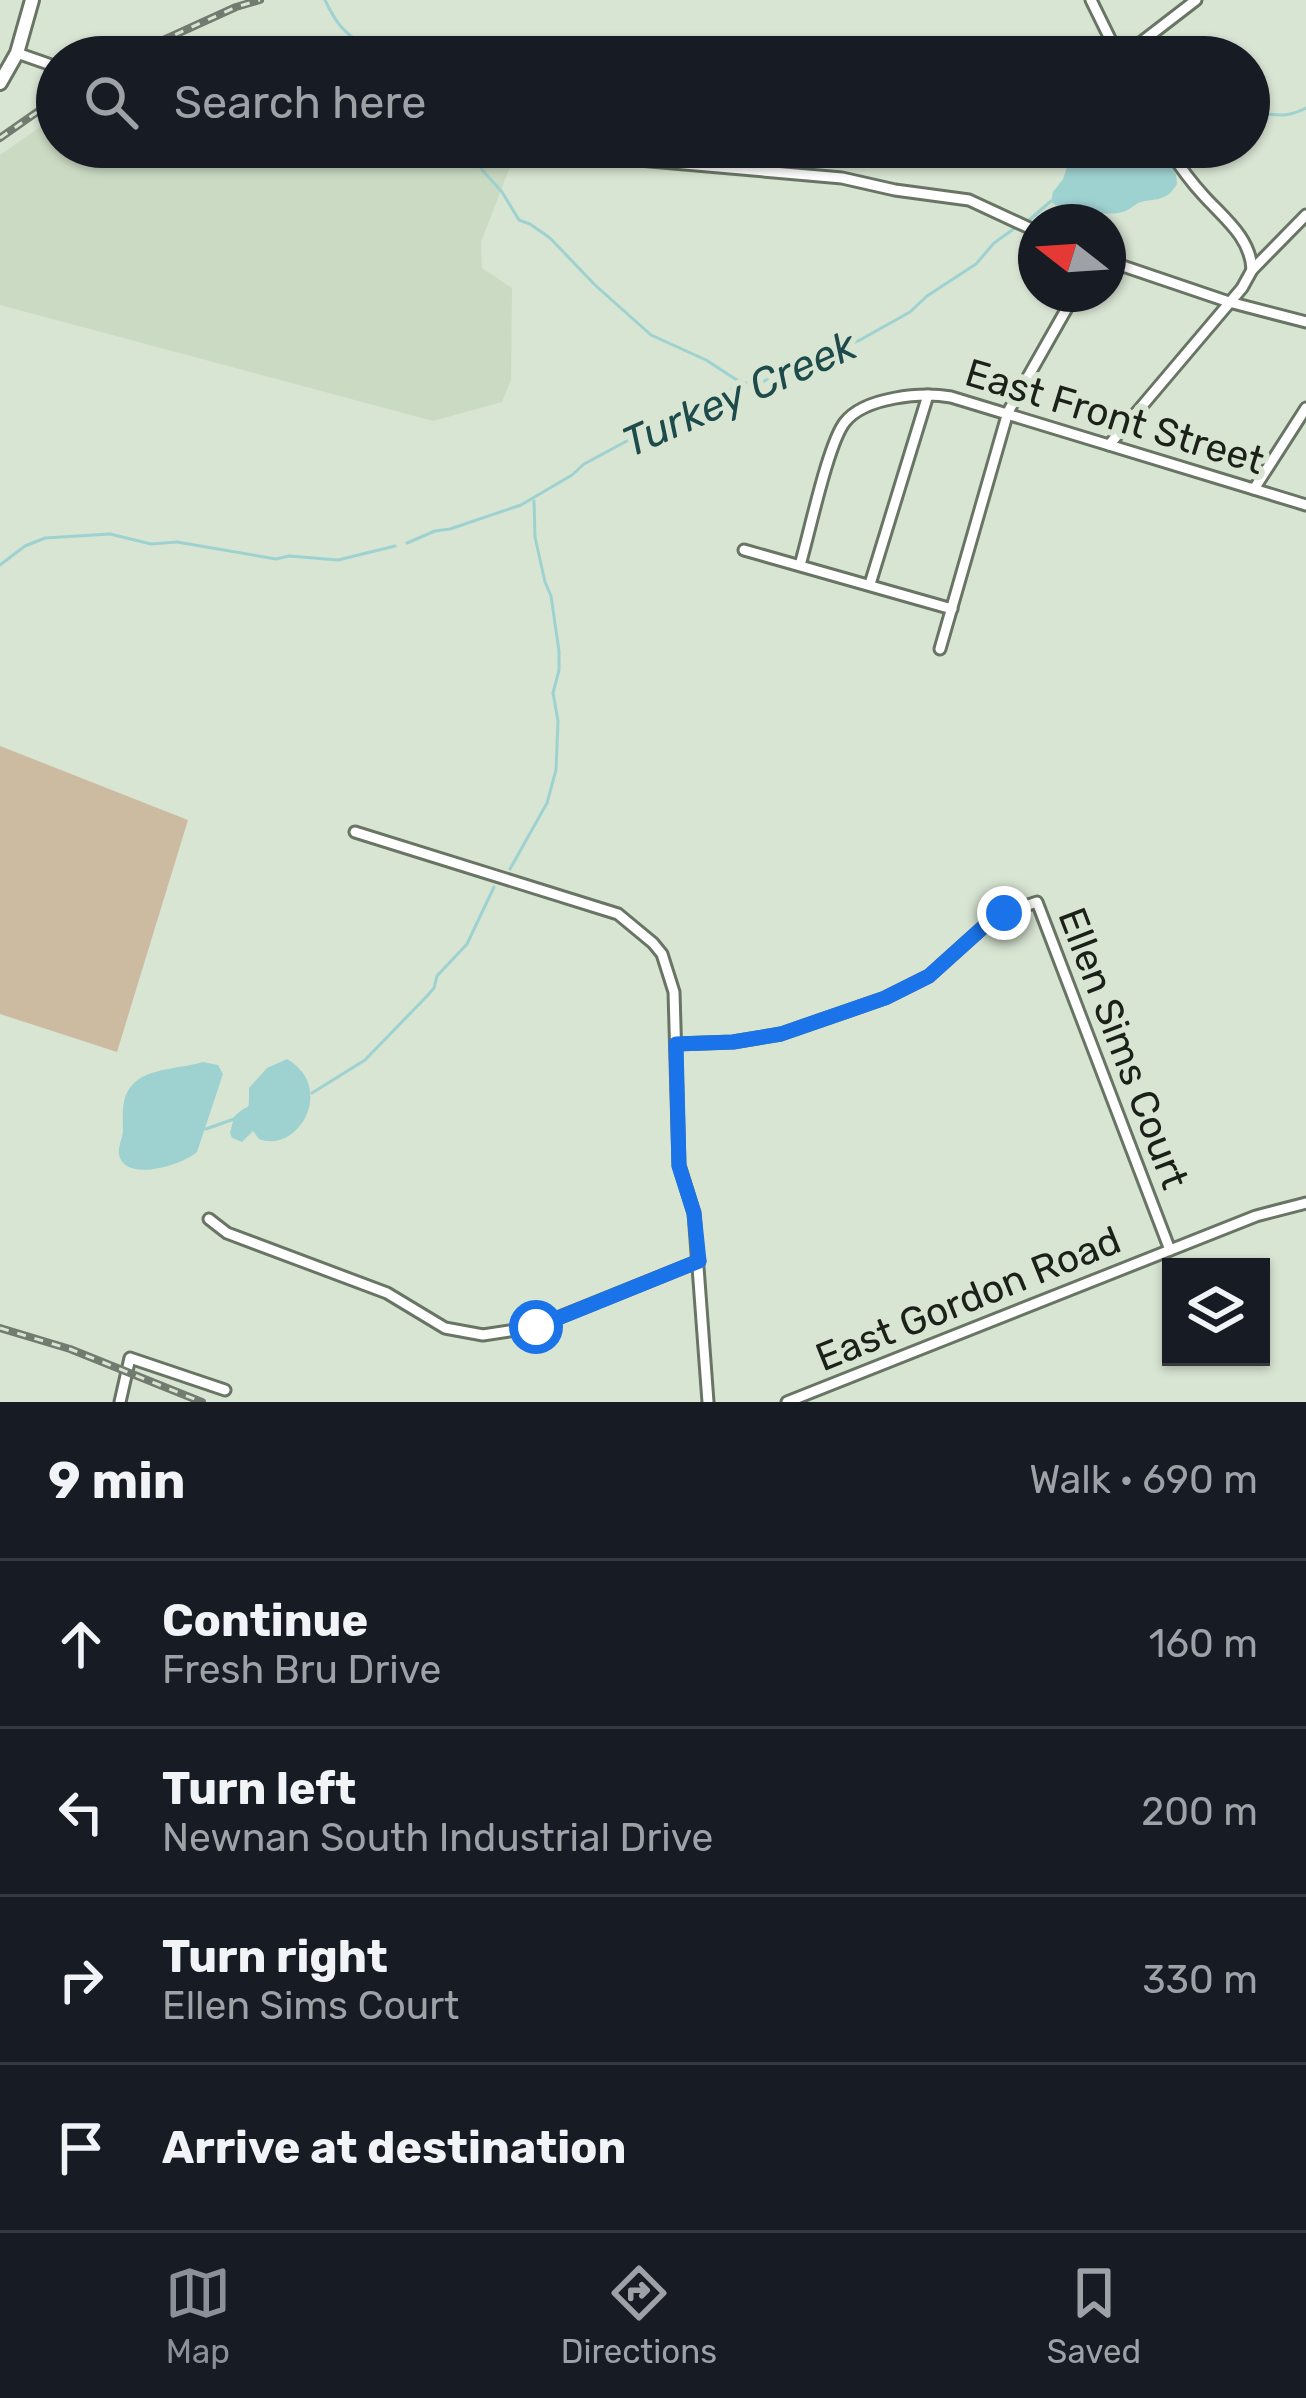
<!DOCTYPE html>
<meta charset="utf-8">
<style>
:root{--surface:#171b24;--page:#20242c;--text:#f1f3f6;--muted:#9ea1a6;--line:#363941;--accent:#8c9099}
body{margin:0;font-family:Rubik,sans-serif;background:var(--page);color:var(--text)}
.controls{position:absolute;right:36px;bottom:36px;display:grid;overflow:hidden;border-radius:0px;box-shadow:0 3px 9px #0004}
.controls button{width:108px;height:108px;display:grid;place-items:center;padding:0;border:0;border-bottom:3px solid var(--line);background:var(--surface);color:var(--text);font:60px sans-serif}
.compass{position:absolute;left:1018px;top:204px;width:108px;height:108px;border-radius:50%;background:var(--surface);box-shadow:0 3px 9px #0004;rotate:287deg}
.stop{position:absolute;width:36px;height:36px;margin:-27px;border:9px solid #1a73e8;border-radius:50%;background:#fff}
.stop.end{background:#1a73e8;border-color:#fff;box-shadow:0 3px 12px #0008}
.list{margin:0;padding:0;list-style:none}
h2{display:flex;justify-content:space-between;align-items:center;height:156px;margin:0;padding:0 48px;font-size:51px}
h2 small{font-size:39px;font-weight:400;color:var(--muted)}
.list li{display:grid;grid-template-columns:78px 1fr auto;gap:36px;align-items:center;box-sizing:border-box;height:168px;padding:0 48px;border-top:3px solid var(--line)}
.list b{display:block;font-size:45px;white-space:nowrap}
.list p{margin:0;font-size:39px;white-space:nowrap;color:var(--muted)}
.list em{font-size:39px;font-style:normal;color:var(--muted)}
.icon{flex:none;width:66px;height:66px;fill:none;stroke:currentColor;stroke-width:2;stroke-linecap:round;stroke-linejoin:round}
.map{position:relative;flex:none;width:1306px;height:1402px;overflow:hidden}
.search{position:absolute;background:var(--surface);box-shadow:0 3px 9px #0004;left:36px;right:36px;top:36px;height:132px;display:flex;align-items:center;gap:30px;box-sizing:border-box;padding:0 42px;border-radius:66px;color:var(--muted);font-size:45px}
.sheet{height:828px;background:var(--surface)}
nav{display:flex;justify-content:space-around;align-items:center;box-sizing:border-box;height:168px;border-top:3px solid var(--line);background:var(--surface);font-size:33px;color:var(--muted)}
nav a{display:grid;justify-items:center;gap:6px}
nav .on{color:var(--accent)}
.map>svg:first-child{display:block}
</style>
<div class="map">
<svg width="1306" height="1402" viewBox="0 0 1306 1402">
<rect width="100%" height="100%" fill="#d8e5d3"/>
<polygon fill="#cbdbc3" points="57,115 57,147 416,147 512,162 481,242 482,268 512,288 511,380 502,402 433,421 0,305 0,155"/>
<polygon fill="#cdbba1" points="0,746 188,820 117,1052 0,1014"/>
<g fill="#9ed2d1">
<path d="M 1074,147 L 1162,147 L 1176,174 L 1177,184 C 1168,199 1160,199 1145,201 C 1133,203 1130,212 1118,213 C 1103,215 1062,211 1051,202 L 1053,192 L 1063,179 Z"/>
<path d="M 287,1059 C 336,1087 299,1154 259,1139 L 253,1131 L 242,1142 L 232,1138 L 230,1133 L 234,1117 C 250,1100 249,1117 249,1088 L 267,1068 Z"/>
<path d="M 203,1062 L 218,1065 L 223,1074 L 197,1152 C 184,1164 130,1182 120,1158 C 116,1150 123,1138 123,1130 C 123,1112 120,1092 139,1079 C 156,1068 183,1068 203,1062 Z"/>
</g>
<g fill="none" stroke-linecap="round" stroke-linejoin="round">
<g stroke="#9ed2d1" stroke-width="3">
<path d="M 325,0 C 342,36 350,33 377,57"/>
<path d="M 1255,113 C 1277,114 1284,119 1306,108"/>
<polyline points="472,147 474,156 483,171 502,192 519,220 530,224 550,238 595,285 651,335 706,360 740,382"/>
<polyline points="1028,221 1051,201"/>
<polyline points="407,543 435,531 450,529 521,505 572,475 584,464 651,428 679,418 717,399 741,383 761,383 784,369 860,340 910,312 927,296 976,264 994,243 1015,228"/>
<polyline points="0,565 25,546 45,538 110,534 151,544 177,542 276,559 289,556 338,560 395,546"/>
<polyline points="510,869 547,803 556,770 558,721 553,693 559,670 559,651 551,596 545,582 535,537 534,501"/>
<polyline points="312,1093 365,1060 427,996 434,988 437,976 467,944 494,887"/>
<polyline points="206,1129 234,1119"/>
</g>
<defs>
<g id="street">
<polyline points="1091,0 1119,57"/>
<polyline points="17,53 57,67"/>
<polyline points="1122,57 1196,0"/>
<polyline points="536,147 639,160 842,178 895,190 969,200 1036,231"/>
<path d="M 1167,147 C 1178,164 1190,181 1204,196 C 1224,218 1251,238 1252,270"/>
<polyline points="1108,261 1229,302 1306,322"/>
<polyline points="1109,445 1242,288 1252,270 1306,215"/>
<polyline points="1254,489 1306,408"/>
<polyline points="744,550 952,609"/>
<path d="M 800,565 C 809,535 828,443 845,422 C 865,397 921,392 951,397 L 1306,505"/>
<polyline points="870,584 928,395"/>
<polyline points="940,649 1008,412 1075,294"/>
<polyline points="355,832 618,914 653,943 662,954 674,992 679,1165 694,1213 708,1402"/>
<polyline points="676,1044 733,1042 781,1034 885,998 929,976 990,921 1004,913 1037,902 1170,1250"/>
<polyline points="209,1219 227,1233 387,1293 445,1328 483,1335 535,1327 699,1261"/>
<polyline points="120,1402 130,1358 225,1390"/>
<polyline points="787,1402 1256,1216 1306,1203"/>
</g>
<polyline id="secondary" points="0,83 17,53 32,0"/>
</defs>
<use href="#street" stroke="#697564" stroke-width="15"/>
<use href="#secondary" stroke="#697564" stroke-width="18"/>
<use href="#street" stroke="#fff" stroke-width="9"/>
<use href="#secondary" stroke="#fff" stroke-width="12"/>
<defs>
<g id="rail">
<polyline points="126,57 236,7 260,0"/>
<polyline points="0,138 57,98"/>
<polyline points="0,1328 70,1349 202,1402"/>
</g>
</defs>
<use href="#rail" stroke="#727b6f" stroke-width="8"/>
<use href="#rail" stroke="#d8e5d3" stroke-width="3" stroke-dasharray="9" stroke-linecap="butt"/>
</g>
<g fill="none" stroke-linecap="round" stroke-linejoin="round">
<polyline stroke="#1a73e8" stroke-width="15" points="536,1327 699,1261 694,1213 679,1166 676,1044 733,1042 781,1034 885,998 929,976 990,921 1004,913"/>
</g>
<g text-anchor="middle" stroke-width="12" stroke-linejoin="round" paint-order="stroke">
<g font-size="39" fill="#1b2019" stroke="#d8e5d3">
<text transform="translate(1115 416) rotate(17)" y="14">East Front Street</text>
<text transform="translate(1124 1048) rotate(69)" y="14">Ellen Sims Court</text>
<text transform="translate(968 1298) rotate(-22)" y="14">East Gordon Road</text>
</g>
<g font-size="42" font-style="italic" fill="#1d4b4b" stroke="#d8e5d3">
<text transform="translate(739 393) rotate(-24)" y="15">Turkey Creek</text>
</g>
</g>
</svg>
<div class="controls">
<button><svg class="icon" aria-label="layers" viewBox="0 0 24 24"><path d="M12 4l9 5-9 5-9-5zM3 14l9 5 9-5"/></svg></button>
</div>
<svg class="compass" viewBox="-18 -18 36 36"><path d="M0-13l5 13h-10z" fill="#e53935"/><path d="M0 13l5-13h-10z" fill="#9ea1a6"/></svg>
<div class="stop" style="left:536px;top:1327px"></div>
<div class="stop end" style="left:1004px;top:913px"></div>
<div class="search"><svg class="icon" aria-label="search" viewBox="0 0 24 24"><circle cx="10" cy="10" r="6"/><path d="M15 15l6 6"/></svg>Search here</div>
</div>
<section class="sheet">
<h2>9 min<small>Walk · 690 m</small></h2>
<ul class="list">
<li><svg class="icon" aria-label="ahead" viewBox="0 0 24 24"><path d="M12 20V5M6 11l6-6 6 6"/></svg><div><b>Continue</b><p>Fresh Bru Drive</p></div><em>160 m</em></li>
<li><svg class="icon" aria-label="left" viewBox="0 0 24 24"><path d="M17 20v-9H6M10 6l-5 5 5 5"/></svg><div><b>Turn left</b><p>Newnan South Industrial Drive</p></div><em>200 m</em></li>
<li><svg class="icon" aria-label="right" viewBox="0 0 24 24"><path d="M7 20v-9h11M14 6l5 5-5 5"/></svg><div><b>Turn right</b><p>Ellen Sims Court</p></div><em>330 m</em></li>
<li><svg class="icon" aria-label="arrive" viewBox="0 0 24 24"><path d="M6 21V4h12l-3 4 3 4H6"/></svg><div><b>Arrive at destination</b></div></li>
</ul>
</section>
<nav>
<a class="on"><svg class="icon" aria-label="map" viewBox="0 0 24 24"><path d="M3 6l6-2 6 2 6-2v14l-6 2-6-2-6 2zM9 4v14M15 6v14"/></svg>Map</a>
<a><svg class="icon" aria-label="directions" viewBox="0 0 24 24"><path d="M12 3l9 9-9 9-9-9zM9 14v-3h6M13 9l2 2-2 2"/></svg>Directions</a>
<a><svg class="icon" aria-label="saved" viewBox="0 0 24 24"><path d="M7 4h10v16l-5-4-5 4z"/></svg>Saved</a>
</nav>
